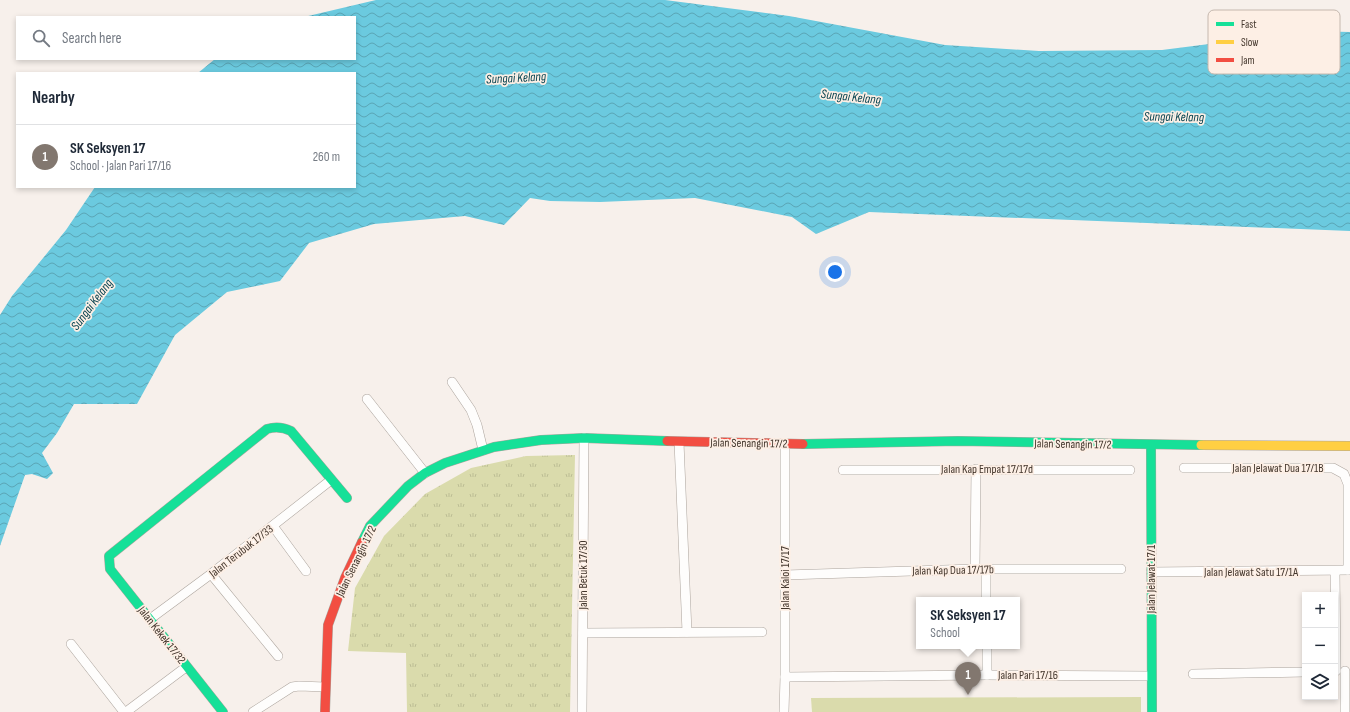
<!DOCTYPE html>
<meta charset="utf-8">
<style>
:root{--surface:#fff;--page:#f2f2f3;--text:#1f2937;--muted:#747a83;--line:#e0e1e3;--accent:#82776f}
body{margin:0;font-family:"Sofia Sans Condensed",sans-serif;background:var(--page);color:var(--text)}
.controls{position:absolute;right:12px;bottom:12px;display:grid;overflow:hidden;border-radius:0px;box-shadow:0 2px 6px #0003}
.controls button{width:36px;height:36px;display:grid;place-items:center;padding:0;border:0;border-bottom:1px solid var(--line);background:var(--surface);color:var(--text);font:20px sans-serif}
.you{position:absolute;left:835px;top:272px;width:14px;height:14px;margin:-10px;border:3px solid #fff;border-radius:50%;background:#1a73e8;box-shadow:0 0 0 6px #1a73e833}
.badge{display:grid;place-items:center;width:26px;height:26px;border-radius:50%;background:var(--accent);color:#fff;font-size:13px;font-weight:700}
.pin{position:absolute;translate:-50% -33px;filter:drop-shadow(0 1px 2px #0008)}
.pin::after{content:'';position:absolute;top:21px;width:14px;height:12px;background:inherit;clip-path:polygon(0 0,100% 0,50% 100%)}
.popup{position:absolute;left:916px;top:597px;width:104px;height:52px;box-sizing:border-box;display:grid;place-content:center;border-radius:0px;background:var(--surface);filter:drop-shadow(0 1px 3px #0005);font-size:13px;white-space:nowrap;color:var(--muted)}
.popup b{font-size:15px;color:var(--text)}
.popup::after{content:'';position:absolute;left:50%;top:100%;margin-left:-8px;border:8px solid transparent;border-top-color:var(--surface)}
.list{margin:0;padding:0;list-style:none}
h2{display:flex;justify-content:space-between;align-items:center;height:52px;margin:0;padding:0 16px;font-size:17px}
h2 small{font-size:13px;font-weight:400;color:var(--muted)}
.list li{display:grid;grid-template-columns:26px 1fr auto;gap:12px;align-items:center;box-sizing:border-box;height:64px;padding:0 16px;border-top:1px solid var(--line)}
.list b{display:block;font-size:15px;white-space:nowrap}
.list p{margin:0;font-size:13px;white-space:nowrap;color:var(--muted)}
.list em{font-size:13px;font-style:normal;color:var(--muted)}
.icon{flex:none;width:22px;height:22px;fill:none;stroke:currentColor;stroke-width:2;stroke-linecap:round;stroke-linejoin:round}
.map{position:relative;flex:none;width:1350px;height:712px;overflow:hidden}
.search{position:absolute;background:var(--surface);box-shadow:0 2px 6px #0003;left:16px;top:16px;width:340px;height:44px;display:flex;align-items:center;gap:10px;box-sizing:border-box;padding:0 14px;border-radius:0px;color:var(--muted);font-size:15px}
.panel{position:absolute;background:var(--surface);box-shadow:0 2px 6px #0003;left:16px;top:72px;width:340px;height:116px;border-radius:0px}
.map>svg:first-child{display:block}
</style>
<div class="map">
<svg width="1350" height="712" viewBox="0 0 1350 712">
<defs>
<pattern id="park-tufts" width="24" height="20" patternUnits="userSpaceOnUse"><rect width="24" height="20" fill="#dadbac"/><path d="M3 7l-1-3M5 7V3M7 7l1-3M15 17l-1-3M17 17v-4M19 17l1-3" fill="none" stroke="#bcbd94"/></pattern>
<pattern id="water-waves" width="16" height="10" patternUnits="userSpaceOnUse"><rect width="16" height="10" fill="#6bcadf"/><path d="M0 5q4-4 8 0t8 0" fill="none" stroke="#5aa5b5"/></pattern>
</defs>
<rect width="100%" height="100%" fill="#f7f0eb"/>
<polygon fill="url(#park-tufts)" points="575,455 570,712 407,712 406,653 348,651 355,588 384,536 425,494 471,468 526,456"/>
<polygon fill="#dadbac" points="1141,697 1141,712 812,712 811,698"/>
<polygon fill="url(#water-waves)" points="376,0 665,0 789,16 945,45 1039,51 1162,50 1310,31 1350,32 1350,231 869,212 816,234 792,217 695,198 600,202 550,201 530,198 504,225 465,216 374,224 309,243 280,281 227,292 175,335 137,404 74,404 57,433 42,453 53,473 47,479 32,474 25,475 0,546 0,315 12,296 66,230 95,187 355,187 355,73 198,73 215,59 355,59 355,17 304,17"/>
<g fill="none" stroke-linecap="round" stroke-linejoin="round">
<defs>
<g id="street">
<polyline points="452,382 471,410 477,425 483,450"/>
<polyline points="367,399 425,473"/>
<polyline points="679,442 687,632"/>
<polyline points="1184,468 1333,468 1344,474 1348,484 1348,570"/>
<polyline points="843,470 1130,470"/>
<polyline points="273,526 306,571"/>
<polyline points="975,569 976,469"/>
<polyline points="986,569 986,600"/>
<polyline points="1335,571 1336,671"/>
<polyline points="1151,572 1350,570"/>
<polyline points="211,574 278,656"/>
<polyline points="785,575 975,569 1121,569"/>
<polyline points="150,619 211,574 331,480"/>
<polyline points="583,633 762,632"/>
<polyline points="71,644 124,712"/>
<polyline points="987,646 987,675"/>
<polyline points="1193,674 1305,672"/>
<polyline points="785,677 987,675 1151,676"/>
<polyline points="126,712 186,667"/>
<polyline points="253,712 292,687 299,686 325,687"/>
<polyline points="582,712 584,438"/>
<polyline points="784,712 785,677 785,444"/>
<polyline points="1345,712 1345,671"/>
</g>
<g id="fast">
<polyline points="803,444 958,441 1201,445"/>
<polyline points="1151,445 1152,712"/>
<polyline points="362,542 370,526 408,486 425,473 445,463 494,447 541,440 584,438 667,441"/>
<path d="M 223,712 L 110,569 L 109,556 L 267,429 C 276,426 283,427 291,431 L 347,498"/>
</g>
<polyline id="slow" points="1201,445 1350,446"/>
<g id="jam">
<polyline points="667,441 803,444"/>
<polyline points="325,712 328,625 345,578 362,542"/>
</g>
</defs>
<use href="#street" stroke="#aca49d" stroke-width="10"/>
<use href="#fast" stroke="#aca49d" stroke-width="10"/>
<use href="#slow" stroke="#aca49d" stroke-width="10"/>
<use href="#jam" stroke="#aca49d" stroke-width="10"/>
<use href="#street" stroke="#fefdfc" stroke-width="9"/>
<use href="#fast" stroke="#16e098" stroke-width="9"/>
<use href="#slow" stroke="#ffcf43" stroke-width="9"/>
<use href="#jam" stroke="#f24e42" stroke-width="9"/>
</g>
<g text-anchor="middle" stroke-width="3.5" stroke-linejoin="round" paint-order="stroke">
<g font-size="12" fill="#43362c" stroke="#fdefe5">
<text transform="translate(749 443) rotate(1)" y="4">Jalan Senangin 17/2</text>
<text transform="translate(1073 444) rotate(1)" y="4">Jalan Senangin 17/2</text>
<text x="1278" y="472">Jalan Jelawat Dua 17/1B</text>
<text x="987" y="473">Jalan Kap Empat 17/17d</text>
<text transform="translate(241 551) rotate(-38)" y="4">Jalan Terubuk 17/33</text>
<text transform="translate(356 561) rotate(-64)" y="4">Jalan Senangin 17/2</text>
<text transform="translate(953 570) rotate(-1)" y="4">Jalan Kap Dua 17/17b</text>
<text x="1251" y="576">Jalan Jelawat Satu 17/1A</text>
<text transform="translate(583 575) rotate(-90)" y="4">Jalan Betuk 17/30</text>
<text transform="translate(785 578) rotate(-90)" y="4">Jalan Kaloi 17/17</text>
<text transform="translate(1151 579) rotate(-90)" y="4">Jalan Jelawat 17/1</text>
<text transform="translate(162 635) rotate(52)" y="4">Jalan Kekek 17/32</text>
<text x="1028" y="679">Jalan Pari 17/16</text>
</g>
<g font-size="13" font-style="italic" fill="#05424f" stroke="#fdefe5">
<text transform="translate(516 77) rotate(-3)" y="5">Sungai Kelang</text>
<text transform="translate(851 96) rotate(6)" y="5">Sungai Kelang</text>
<text transform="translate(1174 116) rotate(1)" y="5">Sungai Kelang</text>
<text transform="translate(91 304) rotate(-53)" y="5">Sungai Kelang</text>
</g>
</g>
<rect x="1208" y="10" width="132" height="64" rx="6" fill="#fdefe5" stroke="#c5b8ae" stroke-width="1"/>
<rect x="1216" y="22" width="18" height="4" fill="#16e098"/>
<rect x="1216" y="40" width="18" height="4" fill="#ffcf43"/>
<rect x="1216" y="58" width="18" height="4" fill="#f24e42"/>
<g font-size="11" fill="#43362c">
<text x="1241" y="28">Fast</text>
<text x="1241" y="46">Slow</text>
<text x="1241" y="64">Jam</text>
</g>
</svg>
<div class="controls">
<button>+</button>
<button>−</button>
<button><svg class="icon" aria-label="layers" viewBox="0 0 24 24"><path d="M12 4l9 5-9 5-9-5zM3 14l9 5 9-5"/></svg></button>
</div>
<div class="you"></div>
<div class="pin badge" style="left:968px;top:695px">1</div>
<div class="popup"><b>SK Seksyen 17</b>School</div>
<div class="search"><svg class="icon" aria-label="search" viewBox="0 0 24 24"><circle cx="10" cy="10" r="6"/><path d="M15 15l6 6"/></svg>Search here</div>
<section class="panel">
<h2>Nearby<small></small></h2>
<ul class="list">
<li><span class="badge">1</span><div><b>SK Seksyen 17</b><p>School · Jalan Pari 17/16</p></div><em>260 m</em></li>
</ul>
</section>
</div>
